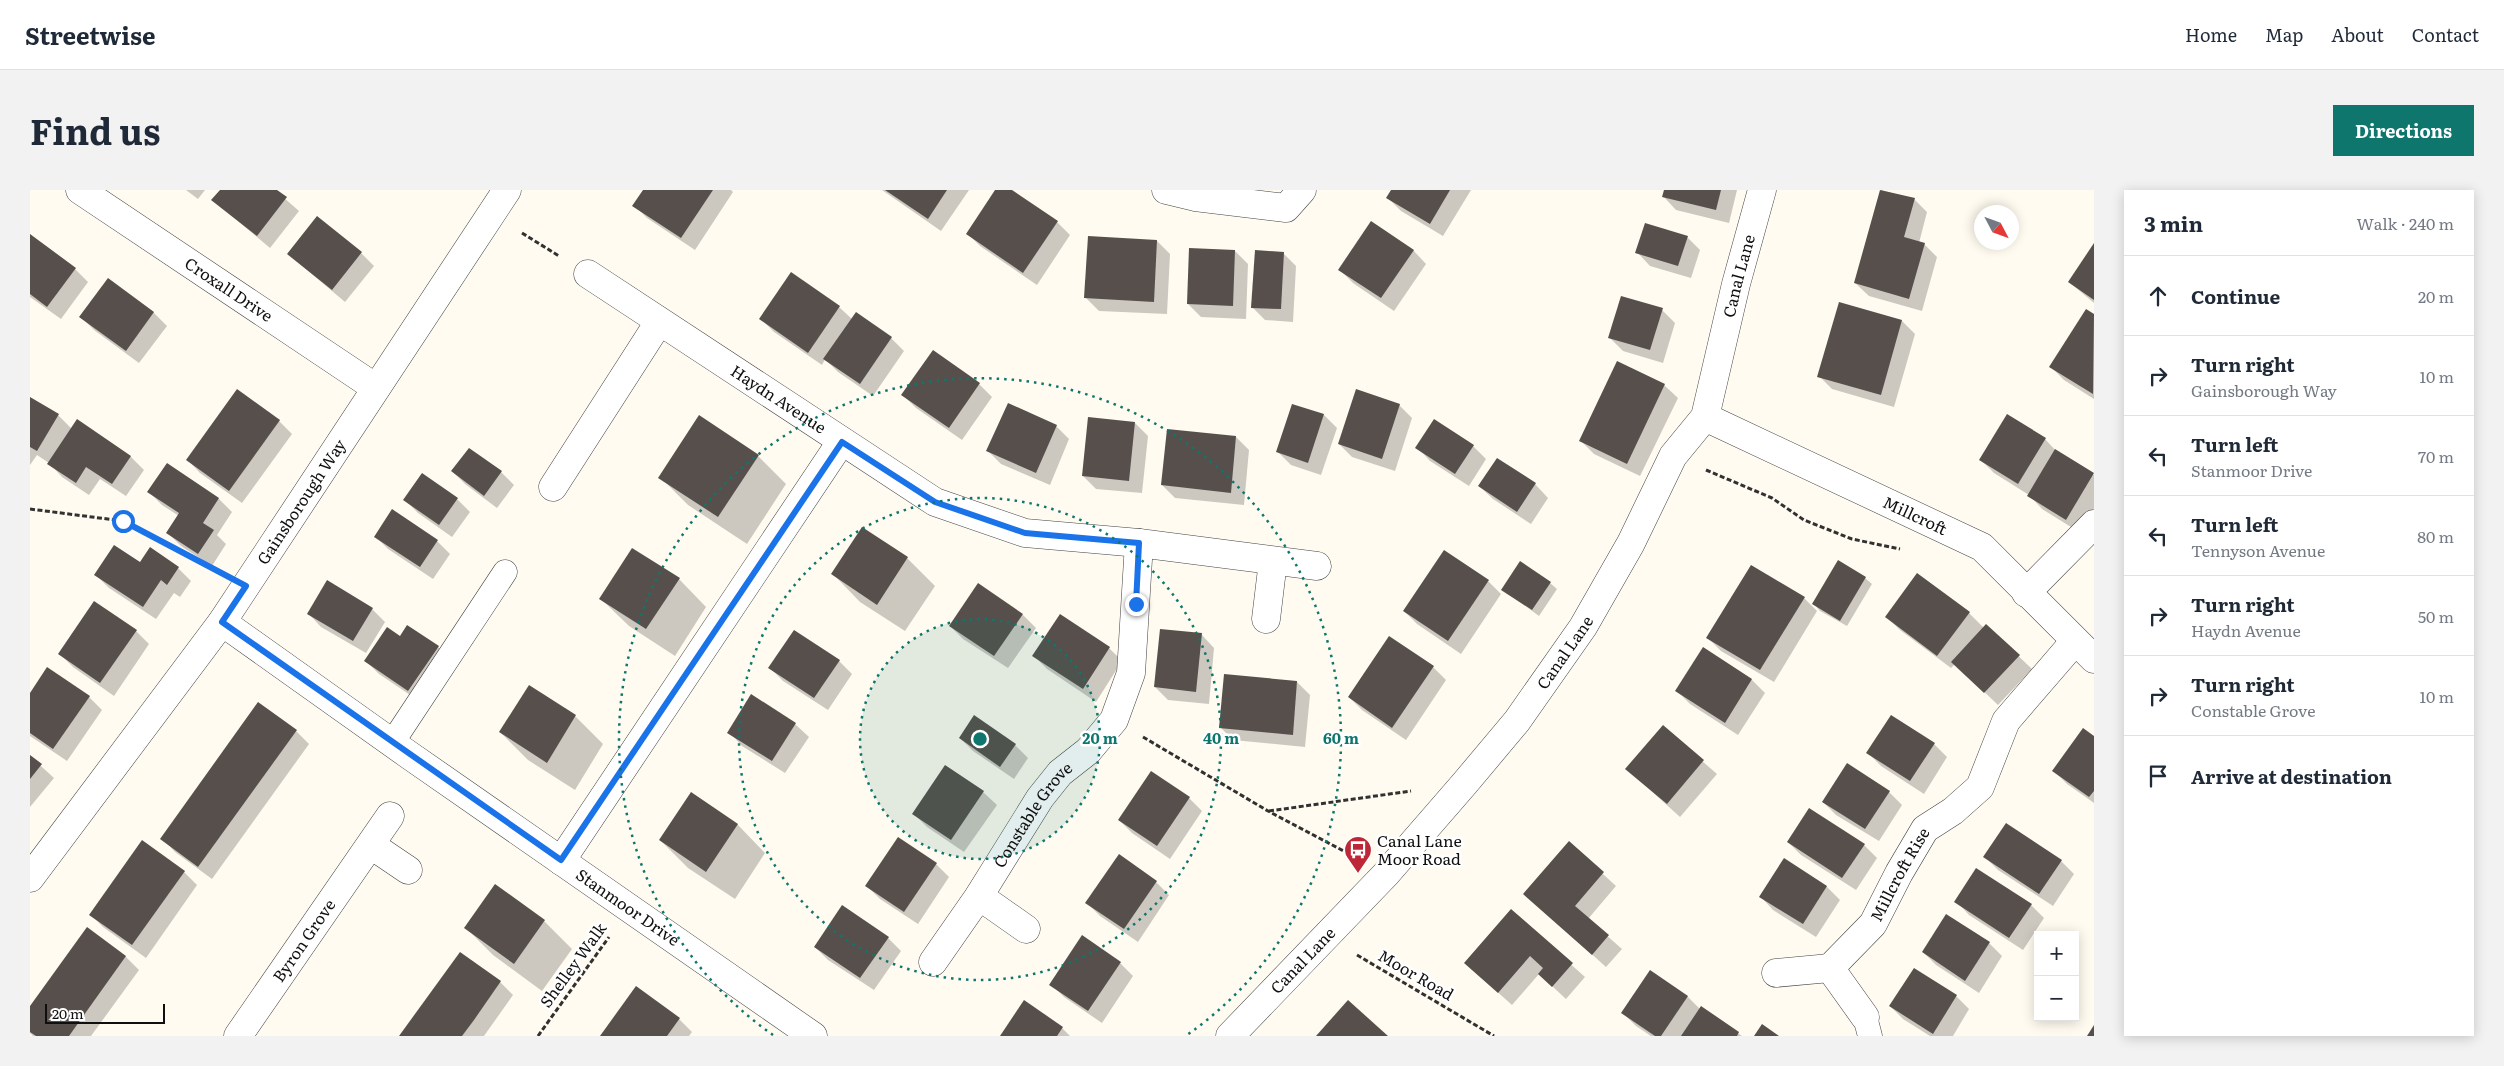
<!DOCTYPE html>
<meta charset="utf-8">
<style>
:root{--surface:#fff;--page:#f2f2f3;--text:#1f2937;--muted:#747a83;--line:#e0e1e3;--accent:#0f766e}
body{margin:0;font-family:Literata,serif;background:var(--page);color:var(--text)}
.controls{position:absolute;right:15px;bottom:15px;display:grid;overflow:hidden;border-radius:0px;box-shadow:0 2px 12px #0003}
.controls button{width:45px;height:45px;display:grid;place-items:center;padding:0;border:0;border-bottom:1px solid var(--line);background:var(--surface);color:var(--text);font:25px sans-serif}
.compass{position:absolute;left:1944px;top:15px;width:45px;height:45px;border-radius:50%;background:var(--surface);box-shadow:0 2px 12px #0003;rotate:131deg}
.scale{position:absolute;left:15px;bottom:12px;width:120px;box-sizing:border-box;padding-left:5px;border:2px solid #0f0f0f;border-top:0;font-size:14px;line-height:18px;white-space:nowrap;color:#0f0f0f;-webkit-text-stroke:4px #fff;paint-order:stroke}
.stop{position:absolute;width:15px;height:15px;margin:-11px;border:4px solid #1a73e8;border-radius:50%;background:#fff}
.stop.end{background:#1a73e8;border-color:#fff;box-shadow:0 1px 5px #0008}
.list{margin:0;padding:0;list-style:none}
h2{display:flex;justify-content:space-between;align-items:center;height:65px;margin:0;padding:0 20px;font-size:21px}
h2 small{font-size:16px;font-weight:400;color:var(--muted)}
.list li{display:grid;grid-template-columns:32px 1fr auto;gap:15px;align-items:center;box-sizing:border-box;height:80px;padding:0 20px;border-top:1px solid var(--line)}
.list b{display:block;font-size:19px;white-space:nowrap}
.list p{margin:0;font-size:16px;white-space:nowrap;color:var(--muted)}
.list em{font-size:16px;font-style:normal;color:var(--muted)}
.icon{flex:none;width:28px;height:28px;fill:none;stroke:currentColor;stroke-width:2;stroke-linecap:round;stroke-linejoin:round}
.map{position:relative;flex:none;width:2064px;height:846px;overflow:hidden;border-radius:0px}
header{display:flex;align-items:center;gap:30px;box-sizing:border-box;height:70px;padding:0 25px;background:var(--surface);border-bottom:1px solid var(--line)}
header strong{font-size:24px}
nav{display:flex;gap:28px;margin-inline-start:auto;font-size:18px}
.intro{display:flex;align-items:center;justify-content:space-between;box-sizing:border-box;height:120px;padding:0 30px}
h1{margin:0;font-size:35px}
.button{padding:12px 22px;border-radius:0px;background:var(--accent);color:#fff;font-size:18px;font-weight:700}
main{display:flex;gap:30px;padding:0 30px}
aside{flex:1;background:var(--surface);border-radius:0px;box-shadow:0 2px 12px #0003}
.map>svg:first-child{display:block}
</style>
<header>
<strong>Streetwise</strong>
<nav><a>Home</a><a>Map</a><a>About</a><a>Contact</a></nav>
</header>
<div class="intro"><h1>Find us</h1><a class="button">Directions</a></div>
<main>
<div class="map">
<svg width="2064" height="846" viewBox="0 0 2064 846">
<rect width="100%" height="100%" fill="#fffbf0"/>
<g fill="#0003">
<polygon points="156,0 175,0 168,9"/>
<polygon points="191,0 245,0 269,21 240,58 183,10"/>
<polygon points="614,0 701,0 703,2 665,60 617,28 604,15"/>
<polygon points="852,0 939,0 911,41"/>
<polygon points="967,0 980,0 1027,32 1040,45 1007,95 950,56 937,43"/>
<polygon points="1363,0 1441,0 1413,46 1371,21 1358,8"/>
<polygon points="1635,0 1707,0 1699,33 1646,20 1633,6"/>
<polygon points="1851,0 1884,9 1897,22 1889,53 1894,54 1907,67 1892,121 1839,106 1825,93"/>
<polygon points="0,46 45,79 58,92 31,129 0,107"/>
<polygon points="1657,47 1670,60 1661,88 1620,76 1607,62"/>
<polygon points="1127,51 1140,64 1137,124 1069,121 1056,108"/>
<polygon points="2064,55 2064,113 2039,92"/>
<polygon points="1383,60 1396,74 1364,121 1323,93 1310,80"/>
<polygon points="1205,61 1218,74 1216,129 1171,127 1158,114"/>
<polygon points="331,63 344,76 315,112 258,64"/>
<polygon points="1253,63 1266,76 1263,132 1235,130 1222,117"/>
<polygon points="78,89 124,123 137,136 109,173 64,140 51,127"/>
<polygon points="809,117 822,129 861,148 874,161 843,206 808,182 795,169 792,175 744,142 731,129"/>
<polygon points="1632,120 1645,133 1633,173 1593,161 1580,148"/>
<polygon points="2056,121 2064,126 2064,209 2034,190 2021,177"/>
<polygon points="1872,131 1885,144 1864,217 1802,199 1789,186"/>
<polygon points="949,194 962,207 932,250 886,218 873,205"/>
<polygon points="1634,195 1648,208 1610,286 1564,264 1551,251"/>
<polygon points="0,208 28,225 42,239 47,231 101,267 114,280 96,306 70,289 59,305 32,287 19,273 7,265 0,275"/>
<polygon points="1369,215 1382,228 1365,281 1322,267 1309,254"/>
<polygon points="1294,225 1307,238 1291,285 1261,275 1248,262"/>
<polygon points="1978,226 2015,249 2028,263 2064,285 2064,318 2049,342 2012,319 1999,305 1964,283 1951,270"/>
<polygon points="249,231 262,244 212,313 170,283 157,269"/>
<polygon points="1105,233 1118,246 1112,303 1066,299 1053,286"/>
<polygon points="1026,236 1039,249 1020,295 971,274 958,261"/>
<polygon points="1206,247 1219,260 1214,315 1145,308 1132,295"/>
<polygon points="1443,256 1456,269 1439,296 1400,271 1387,257"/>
<polygon points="728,266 756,294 717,354 658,315 630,287"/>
<polygon points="1467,269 1505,294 1518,308 1501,334 1463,309 1449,296"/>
<polygon points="137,274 189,309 202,322 187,345 196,354 182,376 151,356 138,343 149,326 132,315 119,302"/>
<polygon points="422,281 471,282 484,295 467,318 435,294"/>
<polygon points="427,309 440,322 422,347 388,323 375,310"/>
<polygon points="362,320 407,351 420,364 403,389 358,359 345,346"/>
<polygon points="833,339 877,368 905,396 875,441 830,412 803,384"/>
<polygon points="110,373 148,378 161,391 150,407 144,403 126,429 79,398 66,385"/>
<polygon points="1888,385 1939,423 1954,438 1956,435 2002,479 1968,515 1925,474 1921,478 1870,440 1857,427"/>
<polygon points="1835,388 1842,394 1817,436 1790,421 1784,414"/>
<polygon points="649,389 676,417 645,466 599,436 571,409"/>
<polygon points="1458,391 1471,404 1431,464 1387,434 1374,421"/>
<polygon points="1520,393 1527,399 1509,426 1472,399"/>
<polygon points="1774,408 1787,421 1744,492 1691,461 1678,448"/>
<polygon points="342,419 355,432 336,463 291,437 278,423"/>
<polygon points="993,425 1006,438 978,478 933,449 920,436"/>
<polygon points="378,436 408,457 421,470 392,513 349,484 336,471 370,448"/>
<polygon points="106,441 119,454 84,506 43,477 30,464"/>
<polygon points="1171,444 1184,458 1179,514 1138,510 1125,497"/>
<polygon points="1359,448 1403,477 1416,490 1376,550 1332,520 1319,507"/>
<polygon points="1079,458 1092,471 1066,512 1017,479 1004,466"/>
<polygon points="1674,459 1722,490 1735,503 1708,545 1660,514 1647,501"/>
<polygon points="809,471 822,484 798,520 753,491 740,478"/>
<polygon points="1267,492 1280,505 1275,557 1203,550 1190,537"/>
<polygon points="499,497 545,526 573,554 545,600 498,570 470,542"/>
<polygon points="0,504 59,507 72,520 37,571 0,546"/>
<polygon points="765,534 779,547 755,583 712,556 699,542"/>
<polygon points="1633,537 1687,584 1650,627 1597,579"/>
<polygon points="266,541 279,554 182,689 145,662 132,648"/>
<polygon points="930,548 985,555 998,568 984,589 943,561"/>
<polygon points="2064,548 2064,613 2037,594 2024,581"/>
<polygon points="1904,554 1917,567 1894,604 1851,576 1838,563"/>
<polygon points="0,566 24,588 0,617"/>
<polygon points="916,576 953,602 967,615 934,662 897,637 884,624"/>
<polygon points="1859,602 1872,615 1849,651 1806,625 1793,612"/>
<polygon points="661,604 708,635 735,663 705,709 658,678 630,650"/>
<polygon points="1159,608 1172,621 1140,669 1102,643 1089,630"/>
<polygon points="1758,652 1834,655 1847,668 1826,700 1771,665"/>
<polygon points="1539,653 1586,696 1558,729 1592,759 1576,777 1495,704"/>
<polygon points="1955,667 2031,671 2044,684 2023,716 1968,680"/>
<polygon points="1754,669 1797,697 1810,710 1786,747 1743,720 1730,706"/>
<polygon points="906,674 919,687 888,734 850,709 837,696"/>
<polygon points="154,682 167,695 116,768 73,737 60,724"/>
<polygon points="1126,692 1139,705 1108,752 1070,726 1057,713"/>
<polygon points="1926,711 2001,715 2014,728 1993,760 1939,725"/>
<polygon points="1481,721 1555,787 1536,809 1509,784 1482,815 1435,773"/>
<polygon points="514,731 542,759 512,801 463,765 435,737"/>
<polygon points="57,739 96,767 109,780 61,846 3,846 0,843 0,818"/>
<polygon points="858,748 871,761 844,800 798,770 785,757"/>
<polygon points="1959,753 1972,766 1949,803 1906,775 1893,762"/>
<polygon points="430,764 470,792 483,805 454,846 371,846"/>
<polygon points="1090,773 1103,786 1072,833 1034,807 1021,794"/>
<polygon points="1884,779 1926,806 1939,819 1923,846 1900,846 1873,829 1860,816"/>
<polygon points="1621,782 1658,807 1671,820 1672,818 1712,846 1621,846 1606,836 1593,823"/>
<polygon points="649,829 662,842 659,846 572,846"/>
<polygon points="1032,838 1040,846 971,846"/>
</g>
<g fill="#574f4b">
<polygon points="190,0 247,0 257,7 227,46 181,10"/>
<polygon points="613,0 683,0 651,48 602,16"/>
<polygon points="855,0 917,0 898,29"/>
<polygon points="965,0 982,0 1028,31 993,83 936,44"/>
<polygon points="1361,0 1420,0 1400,34 1356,8"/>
<polygon points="1634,0 1691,0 1686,20 1632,7"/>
<polygon points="1850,0 1885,8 1874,47 1895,53 1879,109 1824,93"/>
<polygon points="287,26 332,62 302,100 257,64"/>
<polygon points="1341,31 1384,60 1351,108 1308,80"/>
<polygon points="1615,33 1658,46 1648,76 1605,63"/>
<polygon points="0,44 46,78 17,117 0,104"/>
<polygon points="1058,46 1127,50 1124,112 1054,108"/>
<polygon points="2064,53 2064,110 2038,92"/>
<polygon points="1159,58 1205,60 1203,116 1157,114"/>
<polygon points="1225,60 1254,62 1251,119 1221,118"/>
<polygon points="761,82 810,116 778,163 729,129"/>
<polygon points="78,88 124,122 96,161 49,127"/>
<polygon points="1591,106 1633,118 1620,160 1578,148"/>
<polygon points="1809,112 1872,130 1851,205 1787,187"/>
<polygon points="2056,119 2064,124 2063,204 2019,177"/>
<polygon points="826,122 862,147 830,194 793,169"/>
<polygon points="903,160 950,193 919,238 871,205"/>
<polygon points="1587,171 1635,194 1597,274 1549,251"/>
<polygon points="207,199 250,230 199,301 156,270"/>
<polygon points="1326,199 1370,214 1352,269 1308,254"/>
<polygon points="0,207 29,224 7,261 0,257"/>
<polygon points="978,213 1027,235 1006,283 956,261"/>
<polygon points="1262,214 1294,224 1278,273 1246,262"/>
<polygon points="1977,224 2016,248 1988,294 1949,270"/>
<polygon points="669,225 729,265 688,327 628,288"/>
<polygon points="1058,227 1105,232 1099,291 1052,286"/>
<polygon points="47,229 101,266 82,294 56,277 46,293 17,274"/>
<polygon points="1404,229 1444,255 1425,284 1385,258"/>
<polygon points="1137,239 1206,246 1201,303 1131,295"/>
<polygon points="439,258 472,281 454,306 421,281"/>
<polygon points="2025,259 2064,283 2036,330 1997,306"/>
<polygon points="1467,268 1506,293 1487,322 1448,296"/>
<polygon points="137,273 189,308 173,333 184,340 168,364 136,343 149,323 117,302"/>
<polygon points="392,283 428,308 409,335 373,310"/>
<polygon points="362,319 408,350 390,377 344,347"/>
<polygon points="832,337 878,367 847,415 801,384"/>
<polygon points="84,355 110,372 120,357 149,377 137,395 131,390 113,417 64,385"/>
<polygon points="602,358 650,388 616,439 569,409"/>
<polygon points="1414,360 1459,390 1418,451 1373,421"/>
<polygon points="1808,370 1836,387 1810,431 1782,414"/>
<polygon points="1490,371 1521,392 1502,420 1471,400"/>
<polygon points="1721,375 1775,407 1730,480 1676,448"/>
<polygon points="1887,383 1940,422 1907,466 1855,427"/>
<polygon points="297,390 343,418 323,451 277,424"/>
<polygon points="948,393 993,424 964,466 919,436"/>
<polygon points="64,411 107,440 70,493 28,464"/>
<polygon points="1030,424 1080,457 1053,499 1002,466"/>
<polygon points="1956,434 1990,465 1954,503 1921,472"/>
<polygon points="377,435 409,456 378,501 334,471 357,437 370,446"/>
<polygon points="1130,439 1172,443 1166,502 1124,497"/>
<polygon points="764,440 810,470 784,508 738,478"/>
<polygon points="1359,446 1404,476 1362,538 1318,507"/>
<polygon points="1673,457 1722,489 1695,533 1645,501"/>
<polygon points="17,477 60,506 23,559 0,543 0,503"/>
<polygon points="1194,484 1267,491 1263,545 1189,538"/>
<polygon points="499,495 546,525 517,573 469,542"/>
<polygon points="721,504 766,533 742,571 697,543"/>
<polygon points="228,512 267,540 168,677 130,649"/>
<polygon points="944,525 986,554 970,577 929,548"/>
<polygon points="1861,525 1905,553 1880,591 1836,563"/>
<polygon points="1633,535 1674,570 1637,614 1595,579"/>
<polygon points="2053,538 2064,546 2064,601 2059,607 2022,581"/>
<polygon points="0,565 12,574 0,589"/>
<polygon points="1817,573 1860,601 1835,639 1792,612"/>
<polygon points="915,575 954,601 921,650 882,624"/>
<polygon points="1121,581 1160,607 1127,656 1088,630"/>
<polygon points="661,602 708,634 676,682 629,650"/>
<polygon points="1779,618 1835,654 1812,688 1757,652"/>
<polygon points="1976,633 2032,670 2009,704 1953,667"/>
<polygon points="868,647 907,673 874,722 835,696"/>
<polygon points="112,650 155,681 102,755 59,725"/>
<polygon points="1539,651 1574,682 1545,716 1579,745 1562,765 1493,704"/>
<polygon points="1089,664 1127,691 1094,739 1055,713"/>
<polygon points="1754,668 1797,696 1773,734 1729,707"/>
<polygon points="1946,678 2002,714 1979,748 1924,712"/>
<polygon points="465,694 515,730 484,774 434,738"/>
<polygon points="812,715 859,747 830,788 784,757"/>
<polygon points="1481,719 1543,773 1522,797 1508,784 1513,778 1500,766 1468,803 1434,773"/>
<polygon points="1916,724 1960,752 1935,791 1892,762"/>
<polygon points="57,737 96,766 39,846 6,846 0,842 0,816"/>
<polygon points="1052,745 1091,772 1058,821 1019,795"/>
<polygon points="430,762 471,791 444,830 432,846 369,846"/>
<polygon points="1884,778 1927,805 1903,844 1859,816"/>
<polygon points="1620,780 1658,806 1631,846 1625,846 1591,823"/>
<polygon points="606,796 650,828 637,846 570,846"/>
<polygon points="994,810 1033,837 1027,846 970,846"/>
<polygon points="1318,810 1358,846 1286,846"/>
<polygon points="1671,816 1709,842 1707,846 1651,846"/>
<polygon points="1732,834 1749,846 1724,846"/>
<polygon points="2064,835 2064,846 2057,846"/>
</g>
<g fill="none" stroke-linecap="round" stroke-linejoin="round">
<defs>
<g id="service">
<polyline points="362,553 475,382"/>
<polyline points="1835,827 1840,846"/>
</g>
<g id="minor">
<path id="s1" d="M 50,0 L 346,198"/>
<polyline points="1136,0 1165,7 1256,18 1272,0"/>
<path id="s2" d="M 558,84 L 905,312 L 995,343 L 1109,353 L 1287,376"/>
<path id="s3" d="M 1675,227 L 1952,357 L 2064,469"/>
<polyline points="523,297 629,132"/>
<polyline points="1996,403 2064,334"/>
<polyline points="1236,429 1243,371"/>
<path id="s4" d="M 192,432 L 379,565 L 783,846"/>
<polyline points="341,655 378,680"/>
<polyline points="531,671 811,252"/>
<path id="s5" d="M 0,688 L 192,432 L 477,0"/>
<polyline points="949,706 996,739"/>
<path id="s6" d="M 903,772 L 949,706 L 1010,608 L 1030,583 L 1058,561 L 1084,530 L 1101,483 L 1109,353"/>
<polyline points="1746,783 1800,778"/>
<path id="s7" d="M 1835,827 L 1800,778 L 1843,734 L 1869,683 L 1895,639 L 1923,621 L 1950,597 L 1976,531 L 2045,451"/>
<path id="s8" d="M 208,846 L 360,626"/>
</g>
<g id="tertiary">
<path id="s9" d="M 1200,846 L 1356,684 L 1435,593 L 1487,531 L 1553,437 L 1601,353 L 1643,266 L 1675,227 L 1706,94 L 1732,0"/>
</g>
</defs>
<use href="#service" stroke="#424242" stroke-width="25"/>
<use href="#minor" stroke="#424242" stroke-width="29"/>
<use href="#tertiary" stroke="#424242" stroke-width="29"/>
<g stroke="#313131" stroke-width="3" stroke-dasharray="5 2.5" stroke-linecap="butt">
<polyline points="492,43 529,66"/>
<polyline points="1676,280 1742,308 1774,330 1822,349 1870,359"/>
<polyline points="0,319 93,331 184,379"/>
<polyline points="1113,547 1238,621 1325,667"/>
<polyline points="1239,621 1381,601"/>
<polyline points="1327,765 1464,846"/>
<polyline points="508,846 579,747"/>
</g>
<use href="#service" stroke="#fff" stroke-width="24"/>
<use href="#minor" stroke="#fff" stroke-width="28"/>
<use href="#tertiary" stroke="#fff" stroke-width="28"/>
</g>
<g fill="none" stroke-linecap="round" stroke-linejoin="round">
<polyline stroke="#1a73e8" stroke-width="6" points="93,331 216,396 192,432 531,670 812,252 905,312 995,343 1109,353 1106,414"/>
</g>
<circle cx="950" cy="549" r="120" fill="#0f766e" fill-opacity=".12"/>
<g fill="none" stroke="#0f766e" stroke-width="2.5" stroke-dasharray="2.5 5">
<circle cx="950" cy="549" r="120"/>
<circle cx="950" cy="549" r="241"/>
<path d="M743 845A361 361 0 1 1 1157 845"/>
</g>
<defs>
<symbol id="bus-pin" viewBox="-11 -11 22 30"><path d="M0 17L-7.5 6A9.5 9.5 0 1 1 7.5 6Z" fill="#be2737" stroke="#fff"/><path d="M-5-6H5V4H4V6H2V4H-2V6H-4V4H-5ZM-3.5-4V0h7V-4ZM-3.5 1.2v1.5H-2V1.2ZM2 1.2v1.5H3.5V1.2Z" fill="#fff"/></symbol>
</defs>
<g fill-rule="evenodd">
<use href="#bus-pin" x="1312" y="644" width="32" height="43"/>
</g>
<g text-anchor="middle" stroke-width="5" stroke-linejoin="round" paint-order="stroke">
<g font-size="16" fill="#0f0f0f" stroke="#fff">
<text dy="6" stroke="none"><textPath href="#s9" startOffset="930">Canal Lane</textPath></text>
<text dy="6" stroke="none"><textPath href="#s1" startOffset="179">Croxall Drive</textPath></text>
<text dy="6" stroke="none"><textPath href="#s2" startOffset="228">Haydn Avenue</textPath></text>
<text dy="6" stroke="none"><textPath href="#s5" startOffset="464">Gainsborough Way</textPath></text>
<text dy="6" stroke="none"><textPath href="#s3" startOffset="232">Millcroft</textPath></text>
<text dy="6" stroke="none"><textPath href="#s9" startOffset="510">Canal Lane</textPath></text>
<text dy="6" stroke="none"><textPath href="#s6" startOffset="178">Constable Grove</textPath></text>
<text dy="6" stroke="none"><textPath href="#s7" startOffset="178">Millcroft Rise</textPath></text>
<text dy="6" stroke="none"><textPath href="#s4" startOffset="496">Stanmoor Drive</textPath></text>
<text dy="6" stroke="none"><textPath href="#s8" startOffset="116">Byron Grove</textPath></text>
<text dy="6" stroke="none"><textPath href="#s9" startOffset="105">Canal Lane</textPath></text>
<text transform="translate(543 775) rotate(-54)" y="6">Shelley Walk</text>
<text transform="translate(1386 785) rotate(30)" y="6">Moor Road</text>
</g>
<g font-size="16" fill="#0f0f0f" stroke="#fff" text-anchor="start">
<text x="1347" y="657">Canal Lane<tspan x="1347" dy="18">Moor Road</tspan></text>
</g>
</g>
<circle cx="950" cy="549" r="8" fill="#0f766e" stroke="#fff" stroke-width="2.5"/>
<g font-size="15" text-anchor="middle" font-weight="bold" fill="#0f766e" stroke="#fff" stroke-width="5" stroke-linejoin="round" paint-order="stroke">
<text x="1070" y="554">20 m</text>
<text x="1191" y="554">40 m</text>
<text x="1311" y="554">60 m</text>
</g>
</svg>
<div class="controls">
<button>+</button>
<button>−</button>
</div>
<svg class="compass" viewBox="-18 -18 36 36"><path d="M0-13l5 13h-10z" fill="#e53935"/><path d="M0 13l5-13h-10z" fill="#747a83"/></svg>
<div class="scale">20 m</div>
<div class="stop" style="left:93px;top:331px"></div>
<div class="stop end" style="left:1106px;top:414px"></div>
</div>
<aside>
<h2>3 min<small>Walk · 240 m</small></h2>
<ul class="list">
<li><svg class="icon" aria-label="ahead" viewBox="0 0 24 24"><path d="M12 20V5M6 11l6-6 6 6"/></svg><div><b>Continue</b></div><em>20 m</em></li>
<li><svg class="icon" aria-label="right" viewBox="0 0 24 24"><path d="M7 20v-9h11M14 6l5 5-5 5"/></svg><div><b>Turn right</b><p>Gainsborough Way</p></div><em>10 m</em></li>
<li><svg class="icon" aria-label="left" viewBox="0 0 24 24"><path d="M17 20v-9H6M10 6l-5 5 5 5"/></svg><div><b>Turn left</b><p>Stanmoor Drive</p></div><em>70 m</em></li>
<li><svg class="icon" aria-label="left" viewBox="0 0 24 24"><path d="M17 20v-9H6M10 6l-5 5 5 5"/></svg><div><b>Turn left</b><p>Tennyson Avenue</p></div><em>80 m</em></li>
<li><svg class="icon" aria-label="right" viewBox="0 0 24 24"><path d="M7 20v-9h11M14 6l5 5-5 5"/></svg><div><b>Turn right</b><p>Haydn Avenue</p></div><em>50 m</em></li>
<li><svg class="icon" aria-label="right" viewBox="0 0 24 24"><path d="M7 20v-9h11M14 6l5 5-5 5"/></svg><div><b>Turn right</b><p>Constable Grove</p></div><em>10 m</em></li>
<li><svg class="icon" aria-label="arrive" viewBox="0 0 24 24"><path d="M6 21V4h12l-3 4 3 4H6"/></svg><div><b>Arrive at destination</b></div></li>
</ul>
</aside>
</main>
